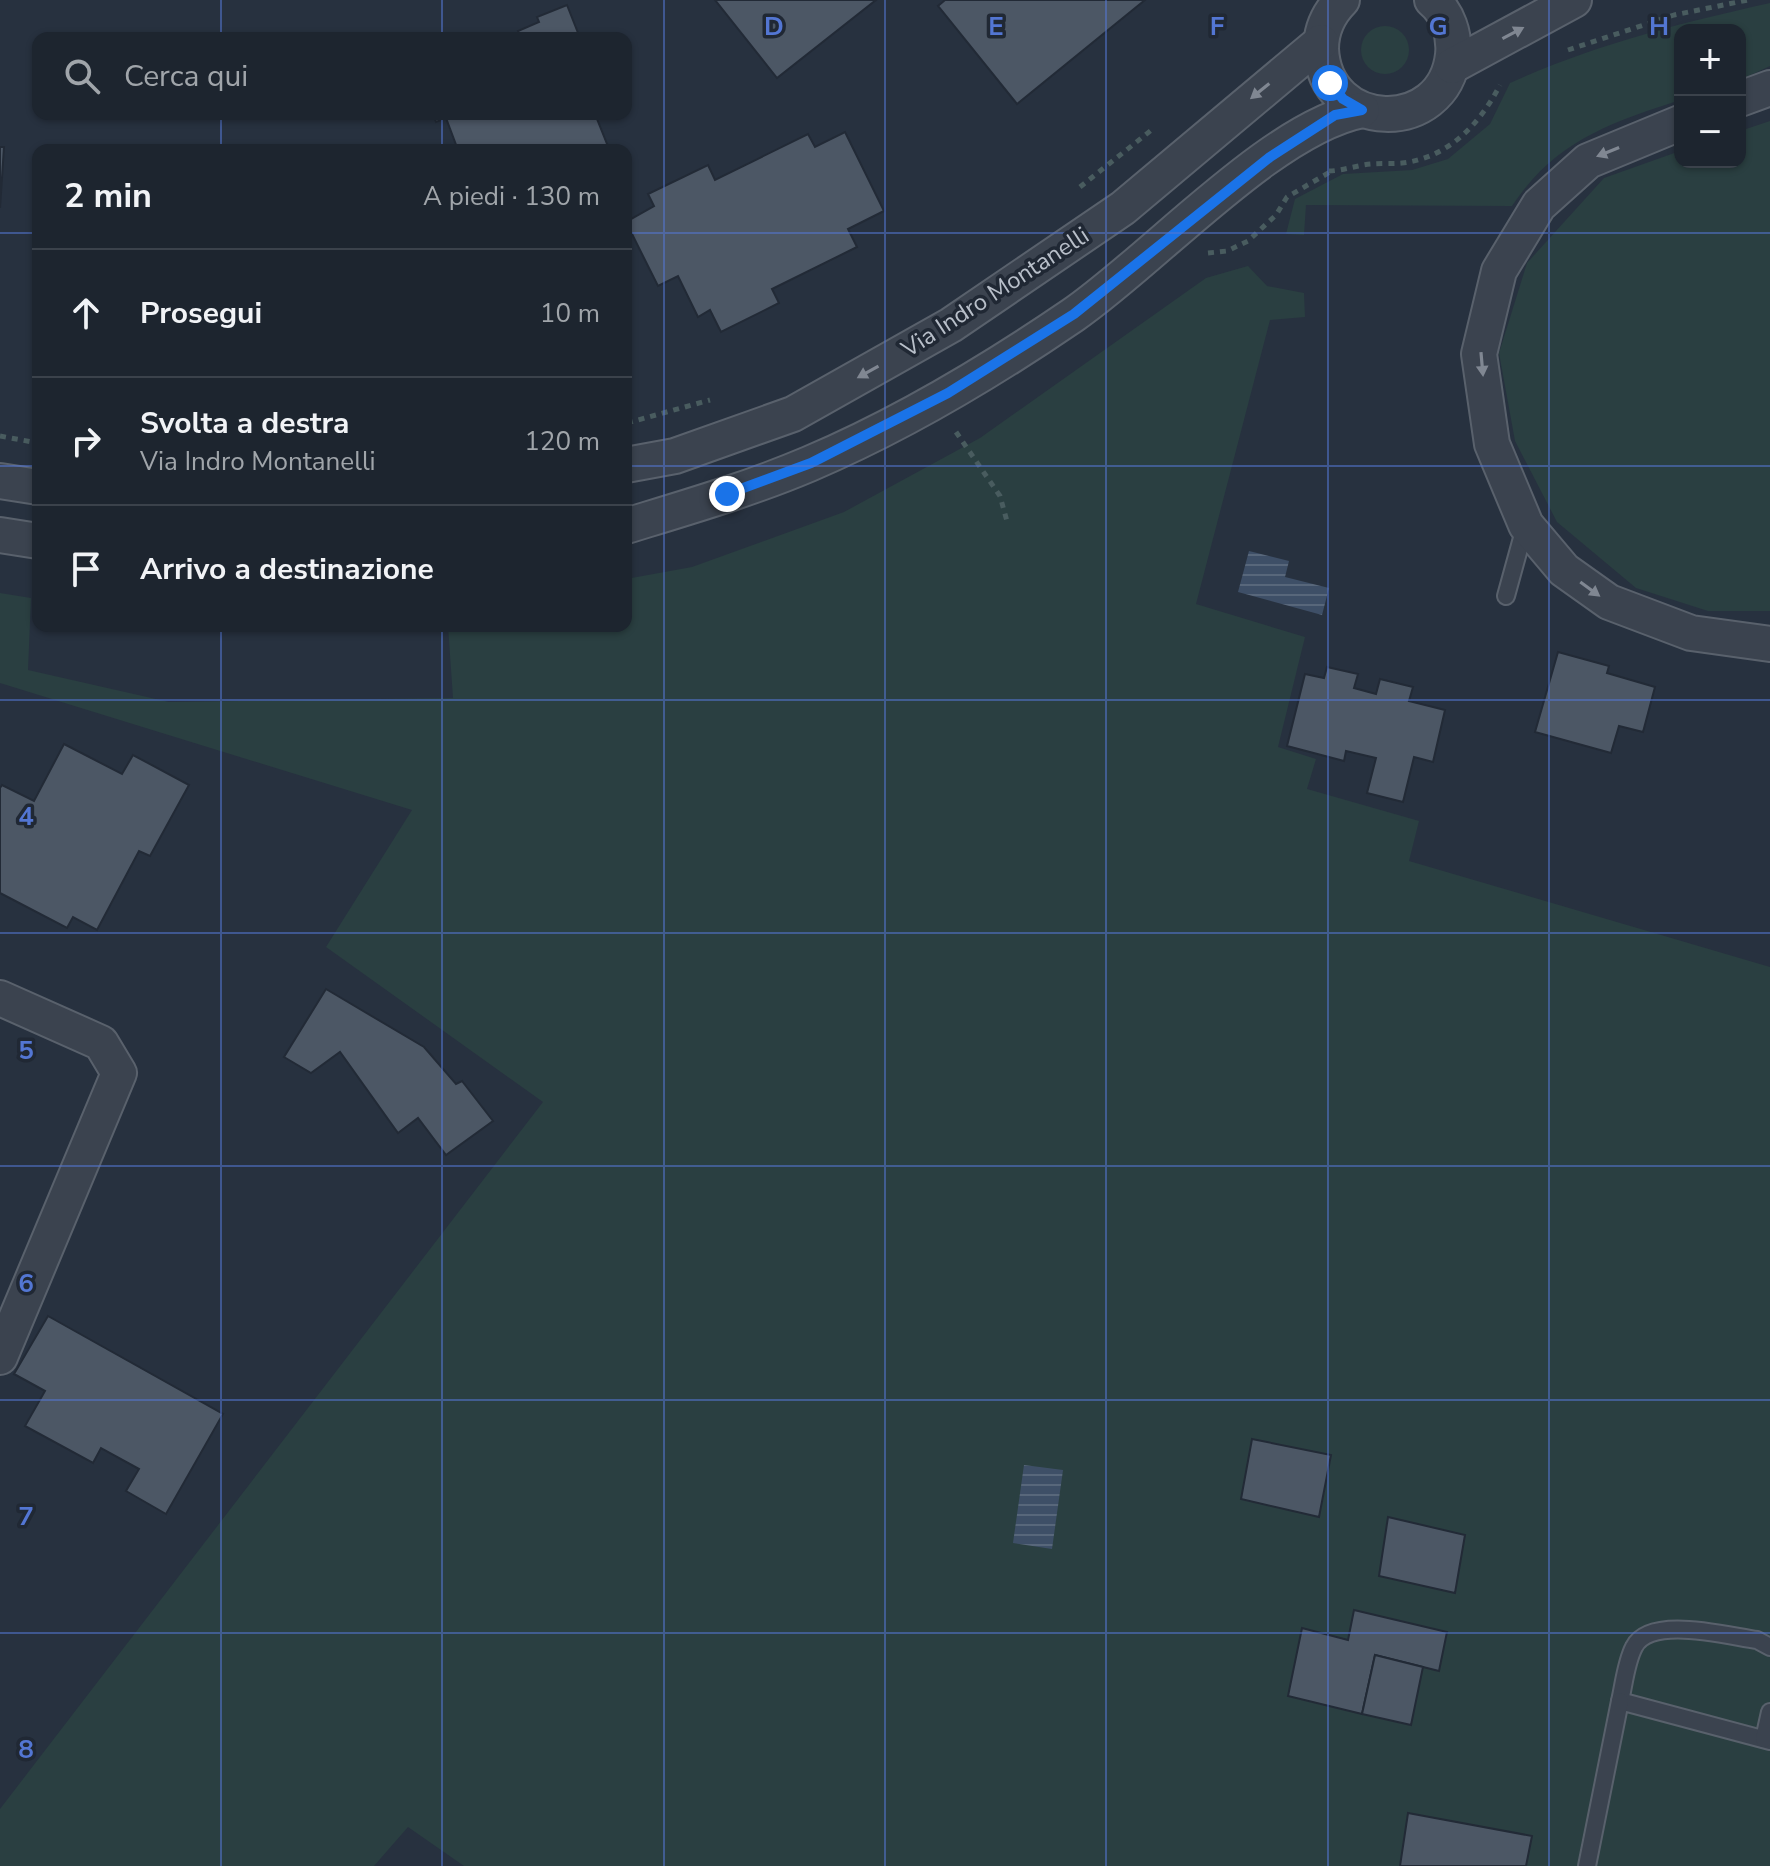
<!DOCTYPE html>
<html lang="it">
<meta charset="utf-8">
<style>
:root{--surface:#1d252f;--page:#2a313b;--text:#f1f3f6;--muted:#a0a5aa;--line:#3b424b}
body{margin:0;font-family:"Nunito Sans",sans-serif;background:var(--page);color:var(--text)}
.controls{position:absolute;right:24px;top:24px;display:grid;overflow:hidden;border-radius:16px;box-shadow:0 2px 6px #0004}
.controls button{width:72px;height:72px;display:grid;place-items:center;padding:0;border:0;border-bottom:2px solid var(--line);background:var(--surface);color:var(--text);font:40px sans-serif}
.stop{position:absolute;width:24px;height:24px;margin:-18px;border:6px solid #1a73e8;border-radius:50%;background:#fff}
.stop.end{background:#1a73e8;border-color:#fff;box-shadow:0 2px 8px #0008}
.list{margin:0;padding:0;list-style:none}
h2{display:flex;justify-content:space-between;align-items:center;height:104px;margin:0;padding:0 32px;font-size:34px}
h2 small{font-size:26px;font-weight:400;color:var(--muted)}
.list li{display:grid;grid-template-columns:52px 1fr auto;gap:24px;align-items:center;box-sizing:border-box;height:128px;padding:0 32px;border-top:2px solid var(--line)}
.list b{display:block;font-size:30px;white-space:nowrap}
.list p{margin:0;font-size:26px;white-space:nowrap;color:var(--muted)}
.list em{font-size:26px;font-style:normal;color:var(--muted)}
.icon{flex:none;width:44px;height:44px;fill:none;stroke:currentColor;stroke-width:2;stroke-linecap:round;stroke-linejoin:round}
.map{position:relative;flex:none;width:1770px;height:1866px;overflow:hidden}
.search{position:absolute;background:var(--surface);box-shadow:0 2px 6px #0004;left:32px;top:32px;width:600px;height:88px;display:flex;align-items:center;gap:20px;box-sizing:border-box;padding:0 28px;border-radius:16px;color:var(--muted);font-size:30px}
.panel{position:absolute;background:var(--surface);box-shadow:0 2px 6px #0004;left:32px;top:144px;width:600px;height:488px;border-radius:16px}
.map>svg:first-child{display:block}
</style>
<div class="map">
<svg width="1770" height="1866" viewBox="0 0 1770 1866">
<defs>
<pattern id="water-rules" width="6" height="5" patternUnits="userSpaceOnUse" patternTransform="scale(2)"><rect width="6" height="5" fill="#3e4f67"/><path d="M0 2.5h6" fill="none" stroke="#58677b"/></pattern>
</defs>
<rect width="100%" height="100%" fill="#27313f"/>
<g fill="#2a3f41">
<path d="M 1770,3 L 1770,66 L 1740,80 L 1740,30 L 1680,30 L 1680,100 C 1610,123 1555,141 1512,206 L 1306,205 L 1304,235 L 1286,234 L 1295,199 L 1343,174 L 1412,170 L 1448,159 L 1490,124 L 1510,83 C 1594,45 1680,23 1770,3 Z"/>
<circle cx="1385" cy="50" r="24"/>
<polygon points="1770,121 1770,611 1708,611 1636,588 1557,522 1515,441 1499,353 1527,263 1604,178 1680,151 1680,162 1740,162 1740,131"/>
<polygon points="1248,266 1267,286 1304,293 1305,317 1270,320 1196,604 1305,637 1278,747 1316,759 1307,789 1419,821 1409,861 1770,967 1770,1866 464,1866 408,1827 374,1866 0,1866 0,1809 543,1102 326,947 412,810 0,683 0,593 31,598 28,670 169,702 453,698 448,626 626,626 626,579 692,567 844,512 980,438 1206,278"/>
</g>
<g fill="url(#water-rules)">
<polygon points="1249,551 1289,561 1285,577 1329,588 1322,615 1238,592"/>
<polygon points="1024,1465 1063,1470 1052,1549 1013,1543"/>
</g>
<g fill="#4c5765" stroke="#222a36" stroke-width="2">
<polygon points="715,0 876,0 777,78"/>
<polygon points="945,0 1145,0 1017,104 938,6"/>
<polygon points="567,5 580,38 520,38 518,31 539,22 537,17"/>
<polygon points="433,114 595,114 609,149 458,150 446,118 436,122"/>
<polygon points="845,132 884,211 848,229 857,247 772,289 779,303 721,332 710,310 698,317 678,276 658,286 626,222 654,206 648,194 708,165 715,180 808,134 815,147"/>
<polygon points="0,147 4,147 0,208"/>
<polygon points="1558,652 1609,666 1607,673 1655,687 1643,732 1619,726 1611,753 1535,732"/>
<polygon points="1327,667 1358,674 1354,688 1376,694 1380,679 1413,687 1409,701 1445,710 1433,762 1414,757 1403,802 1367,793 1376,758 1346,751 1344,761 1287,746 1305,674 1324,678"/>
<polygon points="64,744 122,774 133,755 189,785 150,856 139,851 97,930 73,917 67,928 0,893 0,788 2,785 34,801"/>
<polygon points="326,989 424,1047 456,1084 462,1081 493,1121 446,1155 418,1118 398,1133 340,1052 311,1073 284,1057"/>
<polygon points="48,1316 223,1414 166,1514 126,1491 139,1469 101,1448 93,1463 25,1426 45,1391 14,1374"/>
<polygon points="1252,1439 1331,1455 1319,1517 1241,1499"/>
<polygon points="1388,1517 1465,1535 1455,1593 1379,1576"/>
<polygon points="1354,1610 1447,1632 1439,1671 1375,1655 1362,1714 1288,1696 1302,1628 1348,1640"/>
<polygon points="1375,1655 1423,1667 1411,1725 1362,1714"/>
<polygon points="1408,1813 1532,1836 1526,1866 1400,1866"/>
</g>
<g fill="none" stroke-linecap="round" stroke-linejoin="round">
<defs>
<g id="service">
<polyline points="1506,596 1525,527"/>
<path d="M 1770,1647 L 1757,1640 C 1727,1636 1650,1615 1634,1647 C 1626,1662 1624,1684 1620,1701 L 1770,1741"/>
<polyline points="1764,1739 1770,1712"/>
<polyline points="1587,1866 1620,1701"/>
</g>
<g id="minor">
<path d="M 1342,0 C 1329,13 1321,30 1321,49 C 1325,133 1444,136 1453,55 C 1455,35 1448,13 1432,0"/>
<polyline points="1452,66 1574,0"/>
<polyline points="1740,99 1770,88"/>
<polyline points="1680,123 1588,161 1539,205 1499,271 1479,354 1492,444 1526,525 1564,570 1609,602 1691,633 1770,644"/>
<polyline points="626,465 675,456 793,414 951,325 1123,208 1321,42"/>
<polyline points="0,481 38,487"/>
<path d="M 626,526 C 688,507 750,489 809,464 C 901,425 991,371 1073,315 C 1153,260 1271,128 1362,110"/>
<polyline points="0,535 38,541"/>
<polyline points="0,998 101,1043 119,1073 0,1357"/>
</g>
</defs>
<use href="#service" stroke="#59616c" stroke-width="20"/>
<use href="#minor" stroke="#59616c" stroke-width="38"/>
<g stroke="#495c5f" stroke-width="5" stroke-dasharray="6 6" stroke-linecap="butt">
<polyline points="1568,50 1674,15 1748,0"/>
<path d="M 1329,171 C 1341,171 1358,165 1371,164 C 1381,163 1392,164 1402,163 C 1448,158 1480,124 1500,85"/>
<polyline points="1080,187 1154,128"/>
<polyline points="1208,253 1227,251 1248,241 1276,215 1287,197 1330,172"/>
<polyline points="627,423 710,400"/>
<polyline points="956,432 1000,496 1008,525"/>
<polyline points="0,436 38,443"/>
</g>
<use href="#service" stroke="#3b434f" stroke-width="16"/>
<use href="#minor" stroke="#3b434f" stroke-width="34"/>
</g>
<defs><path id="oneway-solid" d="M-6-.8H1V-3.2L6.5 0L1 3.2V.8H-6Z" transform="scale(2)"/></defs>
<g fill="#808792">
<use href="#oneway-solid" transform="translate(1513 33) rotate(-28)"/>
<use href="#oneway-solid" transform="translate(1260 91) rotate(141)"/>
<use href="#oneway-solid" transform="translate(1608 152) rotate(158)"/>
<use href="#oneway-solid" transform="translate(1482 364) rotate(85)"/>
<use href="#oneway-solid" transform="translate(868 372) rotate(151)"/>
<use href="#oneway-solid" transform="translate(1590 589) rotate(36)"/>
</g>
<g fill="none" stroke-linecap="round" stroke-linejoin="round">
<polyline stroke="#1a73e8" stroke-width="10" points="727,494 811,463 948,393 1074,314 1270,157 1335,115 1362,110 1343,99 1330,83"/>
</g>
<path fill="none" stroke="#5376d3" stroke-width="2" stroke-opacity="0.55" d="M 221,0 L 221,38M 442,0 L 442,38M 664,0 L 664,1866M 885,0 L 885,1866M 1106,0 L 1106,1866M 1328,0 L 1328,1866M 1549,0 L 1549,1866M 221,114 L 221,150M 442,114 L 442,150M 0,233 L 38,233M 626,233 L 1770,233M 0,466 L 38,466M 626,466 L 1770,466M 221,626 L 221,1866M 442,626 L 442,1866M 0,700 L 1770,700M 0,933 L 1770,933M 0,1166 L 1770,1166M 0,1400 L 1770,1400M 0,1633 L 1770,1633"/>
<g text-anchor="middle" stroke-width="7" stroke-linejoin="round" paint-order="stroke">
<g font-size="24" fill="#b8bfc9" stroke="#202834">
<text transform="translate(995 292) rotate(-33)" y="8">Via Indro Montanelli</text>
</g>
</g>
<g font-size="26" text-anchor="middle" font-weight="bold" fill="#5376d3" stroke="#202834" stroke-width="7" stroke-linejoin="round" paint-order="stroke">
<text x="774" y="35">D</text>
<text x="996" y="35">E</text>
<text x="1217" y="35">F</text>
<text x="1438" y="35">G</text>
<text x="1659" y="35">H</text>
<text x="26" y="825">4</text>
<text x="26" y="1059">5</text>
<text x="26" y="1292">6</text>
<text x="26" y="1525">7</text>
<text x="26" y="1758">8</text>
</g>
</svg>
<div class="controls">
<button>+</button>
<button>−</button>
</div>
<div class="stop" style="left:1330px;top:83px"></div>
<div class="stop end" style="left:727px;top:494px"></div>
<div class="search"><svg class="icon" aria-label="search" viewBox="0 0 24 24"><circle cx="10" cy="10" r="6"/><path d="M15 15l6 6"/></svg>Cerca qui</div>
<section class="panel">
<h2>2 min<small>A piedi · 130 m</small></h2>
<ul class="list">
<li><svg class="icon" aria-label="ahead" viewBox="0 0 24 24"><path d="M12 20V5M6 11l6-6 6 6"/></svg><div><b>Prosegui</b></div><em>10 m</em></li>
<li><svg class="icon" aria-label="right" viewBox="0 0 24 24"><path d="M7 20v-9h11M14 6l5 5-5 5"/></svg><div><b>Svolta a destra</b><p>Via Indro Montanelli</p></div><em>120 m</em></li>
<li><svg class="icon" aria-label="arrive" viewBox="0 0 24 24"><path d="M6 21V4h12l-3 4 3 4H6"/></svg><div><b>Arrivo a destinazione</b></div></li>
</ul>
</section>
</div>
